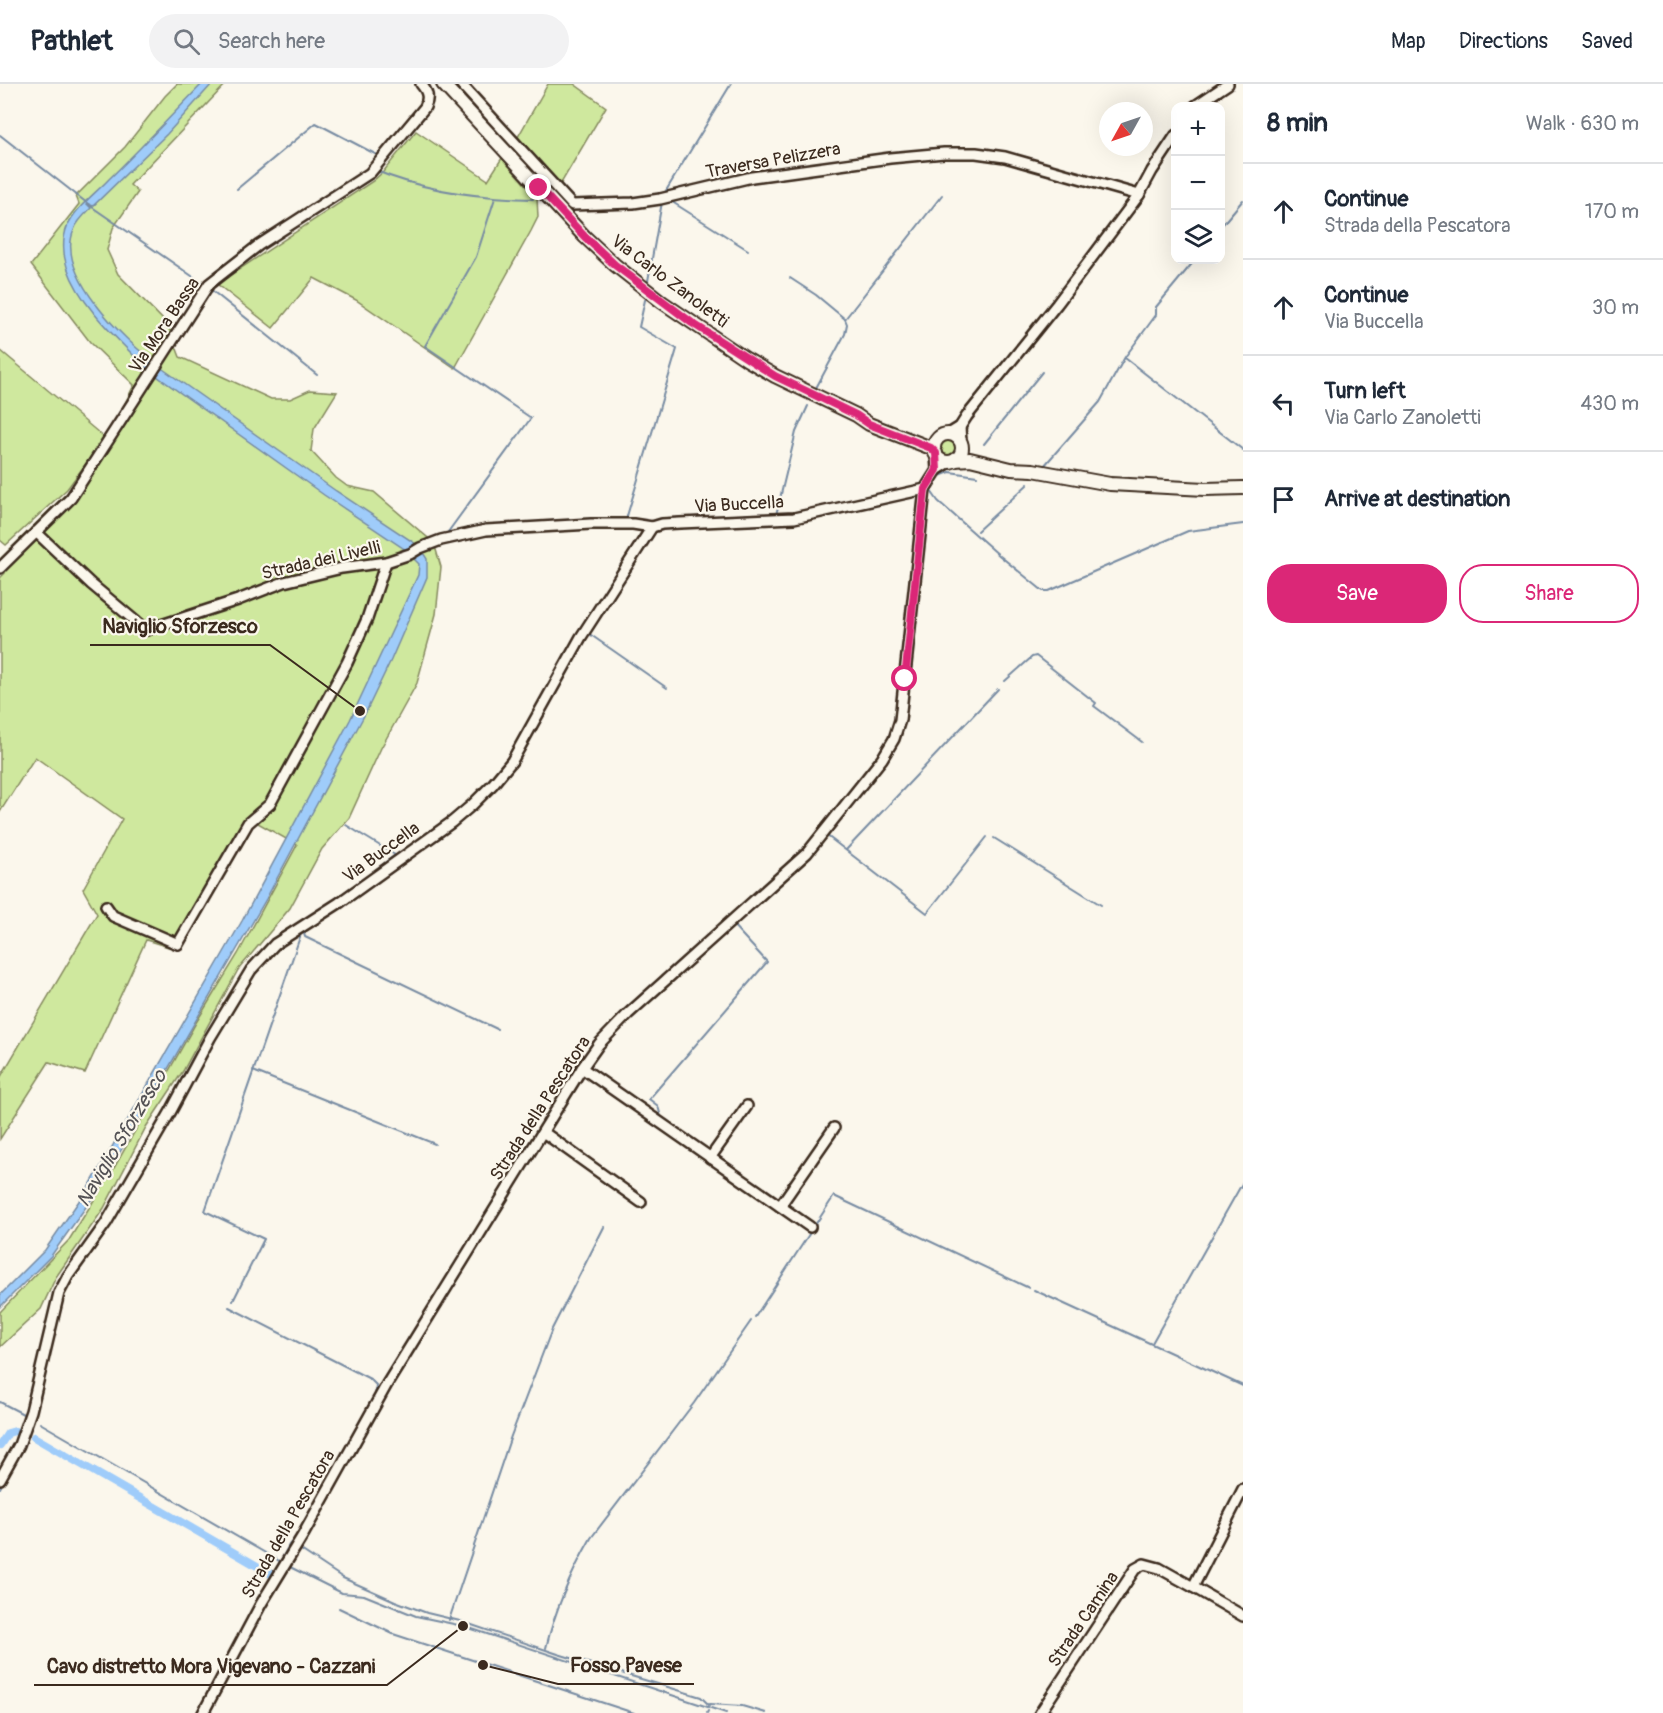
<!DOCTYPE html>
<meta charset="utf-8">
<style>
:root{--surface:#fff;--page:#f2f2f3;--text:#1f2937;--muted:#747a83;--line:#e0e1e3;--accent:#db2777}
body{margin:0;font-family:Pangolin,sans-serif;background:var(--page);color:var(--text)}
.controls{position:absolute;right:18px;top:18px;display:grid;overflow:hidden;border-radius:12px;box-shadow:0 6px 24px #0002}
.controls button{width:54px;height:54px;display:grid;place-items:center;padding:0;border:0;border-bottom:2px solid var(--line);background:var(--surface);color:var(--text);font:30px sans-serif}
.compass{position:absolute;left:1099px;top:18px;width:54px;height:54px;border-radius:50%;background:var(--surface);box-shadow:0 6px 24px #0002;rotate:230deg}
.stop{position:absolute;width:18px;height:18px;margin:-14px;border:4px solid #db2777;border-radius:50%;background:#fff}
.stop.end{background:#db2777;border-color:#fff;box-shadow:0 2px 6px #0008}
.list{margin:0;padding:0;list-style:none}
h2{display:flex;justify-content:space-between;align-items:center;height:78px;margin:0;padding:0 24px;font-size:26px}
h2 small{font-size:20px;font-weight:400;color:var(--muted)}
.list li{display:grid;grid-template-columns:39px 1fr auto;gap:18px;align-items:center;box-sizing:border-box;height:96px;padding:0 24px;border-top:2px solid var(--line)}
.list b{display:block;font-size:22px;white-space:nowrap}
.list p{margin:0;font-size:20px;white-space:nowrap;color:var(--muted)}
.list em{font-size:20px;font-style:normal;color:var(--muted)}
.actions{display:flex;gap:12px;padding:18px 24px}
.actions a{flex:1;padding:14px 0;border:2px solid var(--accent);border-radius:24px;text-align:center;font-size:21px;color:var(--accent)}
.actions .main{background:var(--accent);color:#fff}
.icon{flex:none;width:33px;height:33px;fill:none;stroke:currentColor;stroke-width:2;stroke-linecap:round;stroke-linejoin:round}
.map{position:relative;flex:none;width:1243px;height:1629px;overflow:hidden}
header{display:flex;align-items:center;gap:36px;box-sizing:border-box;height:84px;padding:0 30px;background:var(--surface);border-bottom:2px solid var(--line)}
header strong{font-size:28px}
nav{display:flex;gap:33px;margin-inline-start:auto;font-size:21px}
.search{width:420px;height:54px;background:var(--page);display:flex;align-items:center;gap:15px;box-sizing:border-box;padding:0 21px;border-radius:33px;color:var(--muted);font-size:22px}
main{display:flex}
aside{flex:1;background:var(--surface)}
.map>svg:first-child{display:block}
</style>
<header>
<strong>Pathlet</strong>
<div class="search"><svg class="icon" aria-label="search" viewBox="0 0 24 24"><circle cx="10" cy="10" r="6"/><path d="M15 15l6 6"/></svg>Search here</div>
<nav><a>Map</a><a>Directions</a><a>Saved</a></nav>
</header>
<main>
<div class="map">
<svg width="1243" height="1629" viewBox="0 0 1243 1629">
<rect width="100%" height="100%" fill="#fbf7ec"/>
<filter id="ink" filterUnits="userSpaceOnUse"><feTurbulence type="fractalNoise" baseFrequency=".0167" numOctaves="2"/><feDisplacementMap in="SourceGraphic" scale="12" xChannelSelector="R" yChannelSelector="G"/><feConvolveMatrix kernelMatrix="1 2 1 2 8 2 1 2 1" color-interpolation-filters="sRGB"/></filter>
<g filter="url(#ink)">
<g fill="#cfe89e" stroke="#85895e" stroke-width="1.5">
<polygon points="177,0 226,0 130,101 138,108 113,144 107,166 118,190 168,241 180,273 271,315 290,315 310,306 337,308 314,345 311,367 336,394 347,402 374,408 434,459 441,483 436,530 417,599 381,664 349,734 322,765 290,824 238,886 183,987 146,1043 104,1124 56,1193 41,1225 0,1263 0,1228 69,1156 114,1084 197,937 238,870 297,761 251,735 175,865 146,856 85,989 49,978 0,1055 0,994 97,830 83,805 122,735 35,673 0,728 0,494 5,489 0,483 0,475 77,399 108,353 134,301 90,258 31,181 79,120 76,112 125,63 165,12"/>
<polygon points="548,0 574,0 606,23 560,101 518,53"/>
<polygon points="416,47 488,96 502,74 537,114 538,133 531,147 455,284 356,216 314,194 273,244 217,200 373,97 383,88"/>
<polygon points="0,266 105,354 67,405 6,461 0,456"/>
<circle cx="949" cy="364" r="9"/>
</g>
<g fill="#9fccfa" stroke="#778ba2" stroke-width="1.5">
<path d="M 202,0 L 212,0 L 167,50 L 93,122 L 86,119 L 91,124 C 85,130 77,137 74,146 C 55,189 124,256 155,279 L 149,287 C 120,257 81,224 67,183 C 63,171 62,155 67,143 C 75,124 95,110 109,95 C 141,64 171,32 202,0 Z"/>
<polygon points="160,283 336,407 419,462 409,468 324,411 154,290"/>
<polygon points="422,467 427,475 427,493 391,576 366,628 266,815 98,1106 51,1172 0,1223 0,1211 45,1166 90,1101 242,837 350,636 418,491 419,480 412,473"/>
</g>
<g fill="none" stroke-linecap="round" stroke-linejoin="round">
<g stroke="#778ba2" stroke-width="2">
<polyline points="0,51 92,123 205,201"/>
<path d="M 374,86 C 424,107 479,114 533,115"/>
<polyline points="237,105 316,39 379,72"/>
<polyline points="664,110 731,0"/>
<polyline points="669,116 748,166"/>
<polyline points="1222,141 1243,116"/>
<polyline points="790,194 816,211 845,235 847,240 845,250 816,304"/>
<polyline points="648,197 662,118"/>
<polyline points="210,205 317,291"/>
<polyline points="845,235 942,111"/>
<polyline points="1125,274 1243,366"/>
<polyline points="984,360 1042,288"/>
<polyline points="1044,382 1100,318 1125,273 1156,231 1156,223 1195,176"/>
<polyline points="937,393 950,388 977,392"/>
<polyline points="931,407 938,417 1000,472 1043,507 1049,507 1188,447 1243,440"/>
<polyline points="776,431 796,348 808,322"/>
<polyline points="627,438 627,432 677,265 639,243 645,216"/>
<polyline points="677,444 690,444 691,441"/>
<polyline points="977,447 1028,400"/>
<polyline points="448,448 531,334 425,262 476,173 495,114"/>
<polyline points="630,486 654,449 663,444"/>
<polyline points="588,549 667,604"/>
<polyline points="1005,597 1032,573 1036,572 1096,619 1094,622 1142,658"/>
<polyline points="481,718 496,703"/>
<polyline points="826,751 927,829 987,753"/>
<polyline points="994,754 1101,821"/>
<polyline points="846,766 998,605"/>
<polyline points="345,809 395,771 346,741"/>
<polyline points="301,841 300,838 341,812"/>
<polyline points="303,846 305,853 497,945"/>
<polyline points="253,987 435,1060"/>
<polyline points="661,1033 658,1022 649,1015 767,878 732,840"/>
<polyline points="1034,1206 1243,1302"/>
<polyline points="233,1217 264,1155 205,1127 302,847"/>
<polyline points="229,1223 370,1295 376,1301 375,1312 305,1437"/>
<polyline points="755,1233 834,1112 1029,1204"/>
<polyline points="1152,1259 1243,1098"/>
<polyline points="0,1318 27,1332"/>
<polyline points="40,1339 281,1478"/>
<polyline points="0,1404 4,1396"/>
<polyline points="298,1464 343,1494 395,1517 427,1529 460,1537 558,1570 701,1613 709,1621"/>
<polyline points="286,1481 342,1509 364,1511 416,1532 463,1542 726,1629"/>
<polyline points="266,1504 289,1461 300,1448"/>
<polyline points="339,1524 393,1550 634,1629"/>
<polyline points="449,1536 511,1352 552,1245 604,1143"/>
<path d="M 546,1564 C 555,1526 571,1489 591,1454 L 694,1319 L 751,1237"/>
<polyline points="710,1620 742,1622 766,1629"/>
<polyline points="707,1629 708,1627"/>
</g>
<g stroke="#9fccfa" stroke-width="8">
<polyline points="34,1353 271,1490"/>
<polyline points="0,1361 8,1349 15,1347"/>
</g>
<defs>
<g id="minor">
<polyline points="461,0 572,121 633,119 660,115 752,93 890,74 944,69 976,69 1005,73 1139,111"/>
<polyline points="1195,22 1228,0"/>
<polyline points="960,343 961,358"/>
<polyline points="947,351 960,343 967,332 1057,220 1139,111 1152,87 1176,51"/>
<polyline points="937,386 950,378"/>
<polyline points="36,448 91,500 146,546 238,516 284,498 342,484 386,478 410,470 420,464 441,456 486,446 591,440 633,440 652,443"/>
<path d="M 0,484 L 71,414 L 209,200 L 259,161 L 370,89 L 425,23 C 429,14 428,8 421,0"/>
<polyline points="106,822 113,832 178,860 248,739 270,720 347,579 367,535 386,478"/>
<polyline points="582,984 810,1143"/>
<polyline points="543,1048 641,1118"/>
<polyline points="710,1074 747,1022"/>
<polyline points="780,1122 834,1044"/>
<polyline points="0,1395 19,1361 31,1327 59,1209 68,1192 106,1139 171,1027 210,954 251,886 275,860 339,819 452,738 472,721 493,700 512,677 581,553 652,443 662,440 680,439 794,434 925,405 937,386 936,371"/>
<polyline points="1193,1503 1243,1532"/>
<polyline points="203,1629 261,1520 303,1451 387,1300 582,984 599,960 628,930 807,769 882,675 894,655 900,636 925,405"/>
<polyline points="1040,1629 1135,1485 1144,1480 1159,1484 1193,1503 1243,1405"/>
</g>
<g id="secondary">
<polyline points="443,0 585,153 615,181 662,218 746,275 775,292 856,331 869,340 931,364 936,369"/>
<circle cx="948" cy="364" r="14"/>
<polyline points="955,376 970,375 1011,385 1033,386 1110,400 1205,405 1243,404"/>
</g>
</defs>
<use href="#minor" stroke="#3b2a1e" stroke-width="14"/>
<use href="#secondary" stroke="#3b2a1e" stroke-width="16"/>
<use href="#minor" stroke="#fbf7ec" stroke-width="9"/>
<use href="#secondary" stroke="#fbf7ec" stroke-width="12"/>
</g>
</g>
<g fill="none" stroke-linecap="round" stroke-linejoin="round" filter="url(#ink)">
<polyline stroke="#db2777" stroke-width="8" points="539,104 585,153 615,181 692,239 775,292 856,331 869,340 931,364 936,369 937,386 925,405 905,595"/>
</g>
<g text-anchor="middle" stroke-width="4.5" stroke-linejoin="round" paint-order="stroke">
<g font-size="18" fill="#3b2a1e" stroke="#fbf7ec">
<text transform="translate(773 76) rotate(-10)" y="6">Traversa Pelizzera</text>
<text transform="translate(670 197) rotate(37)" y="6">Via Carlo Zanoletti</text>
<text transform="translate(164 241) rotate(-56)" y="6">Via Mora Bassa</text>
<text transform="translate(739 420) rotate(-3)" y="6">Via Buccella</text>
<text transform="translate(321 476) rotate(-13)" y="6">Strada dei Livelli</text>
<text transform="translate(381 768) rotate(-36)" y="6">Via Buccella</text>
<text transform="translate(540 1024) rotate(-57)" y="6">Strada della Pescatora</text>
<text transform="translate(288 1440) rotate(-60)" y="6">Strada della Pescatora</text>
<text transform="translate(1083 1535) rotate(-56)" y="6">Strada Camina</text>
</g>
<g font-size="20" font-style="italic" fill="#545255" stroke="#fbf7ec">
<text transform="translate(121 1054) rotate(-59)" y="7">Naviglio Sforzesco</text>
</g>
</g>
<path fill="none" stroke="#3b2a1e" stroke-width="2" d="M360 627L270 561H90M483 1581L558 1600H694M463 1542L387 1601H34"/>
<g fill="#3b2a1e" stroke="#fbf7ec" stroke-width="2">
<circle cx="360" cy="627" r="6"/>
<circle cx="483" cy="1581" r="6"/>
<circle cx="463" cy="1542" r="6"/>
</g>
<g font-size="20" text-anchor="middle" font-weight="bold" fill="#3b2a1e" stroke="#fbf7ec" stroke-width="4.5" stroke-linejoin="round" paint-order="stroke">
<text x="180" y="549">Naviglio Sforzesco</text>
<text x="626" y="1588">Fosso Pavese</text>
<text x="211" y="1589">Cavo distretto Mora Vigevano - Cazzani</text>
</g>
</svg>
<div class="controls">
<button>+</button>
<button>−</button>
<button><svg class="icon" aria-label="layers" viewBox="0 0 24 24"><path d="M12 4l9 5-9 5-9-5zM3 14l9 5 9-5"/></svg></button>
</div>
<svg class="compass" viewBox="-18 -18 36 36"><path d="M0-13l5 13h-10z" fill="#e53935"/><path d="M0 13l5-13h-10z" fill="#747a83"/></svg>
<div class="stop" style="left:905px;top:595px"></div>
<div class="stop end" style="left:539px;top:104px"></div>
</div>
<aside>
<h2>8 min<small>Walk · 630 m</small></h2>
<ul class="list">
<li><svg class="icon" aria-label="ahead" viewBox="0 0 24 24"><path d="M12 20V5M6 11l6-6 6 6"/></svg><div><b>Continue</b><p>Strada della Pescatora</p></div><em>170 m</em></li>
<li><svg class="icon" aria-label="ahead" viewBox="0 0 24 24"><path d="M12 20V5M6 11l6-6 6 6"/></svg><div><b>Continue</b><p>Via Buccella</p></div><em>30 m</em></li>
<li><svg class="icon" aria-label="left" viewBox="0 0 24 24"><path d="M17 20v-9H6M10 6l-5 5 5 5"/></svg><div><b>Turn left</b><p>Via Carlo Zanoletti</p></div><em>430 m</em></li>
<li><svg class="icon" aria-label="arrive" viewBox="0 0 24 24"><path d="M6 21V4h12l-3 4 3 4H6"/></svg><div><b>Arrive at destination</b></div></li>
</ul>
<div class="actions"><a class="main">Save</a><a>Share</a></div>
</aside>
</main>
